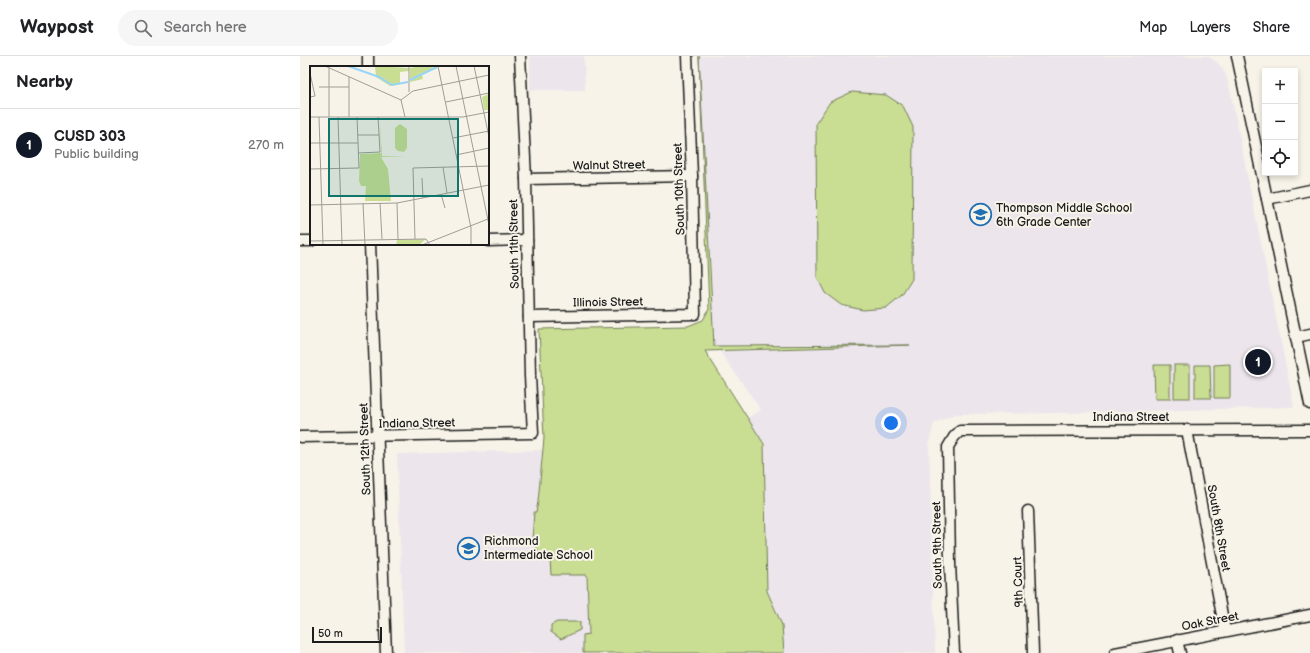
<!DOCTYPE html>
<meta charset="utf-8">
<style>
:root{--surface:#fff;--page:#f6f6f6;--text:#202124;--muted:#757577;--line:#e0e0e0;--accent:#111827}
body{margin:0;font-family:"Balsamiq Sans",sans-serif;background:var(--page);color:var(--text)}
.controls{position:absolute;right:12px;top:12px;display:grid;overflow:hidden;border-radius:0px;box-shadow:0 2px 6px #0003}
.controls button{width:36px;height:36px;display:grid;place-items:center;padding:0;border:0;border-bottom:1px solid var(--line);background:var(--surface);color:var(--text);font:20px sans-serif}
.scale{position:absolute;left:12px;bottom:10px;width:70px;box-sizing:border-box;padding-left:4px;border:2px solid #1c1c1c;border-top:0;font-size:11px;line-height:14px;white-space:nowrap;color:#1c1c1c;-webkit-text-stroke:3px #f7f3e8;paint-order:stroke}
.you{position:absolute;left:591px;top:367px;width:14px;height:14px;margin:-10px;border:3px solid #fff;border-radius:50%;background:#1a73e8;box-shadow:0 0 0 6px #1a73e833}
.badge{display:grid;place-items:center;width:26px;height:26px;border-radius:50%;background:var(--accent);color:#fff;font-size:13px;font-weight:700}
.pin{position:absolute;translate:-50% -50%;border:2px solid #fff;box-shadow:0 1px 4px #0006}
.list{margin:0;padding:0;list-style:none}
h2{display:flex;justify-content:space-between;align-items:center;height:52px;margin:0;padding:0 16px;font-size:17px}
h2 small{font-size:13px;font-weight:400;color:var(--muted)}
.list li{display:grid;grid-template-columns:26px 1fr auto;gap:12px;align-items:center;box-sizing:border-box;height:72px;padding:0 16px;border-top:1px solid var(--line)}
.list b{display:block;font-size:15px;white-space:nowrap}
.list p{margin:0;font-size:13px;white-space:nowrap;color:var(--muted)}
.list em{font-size:13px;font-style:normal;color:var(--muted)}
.icon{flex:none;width:22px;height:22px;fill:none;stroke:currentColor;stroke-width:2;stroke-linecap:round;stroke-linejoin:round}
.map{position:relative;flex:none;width:1010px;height:597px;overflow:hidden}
header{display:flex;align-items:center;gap:24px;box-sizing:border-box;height:56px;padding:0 20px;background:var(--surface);border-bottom:1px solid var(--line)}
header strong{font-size:19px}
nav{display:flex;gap:22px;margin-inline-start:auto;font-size:14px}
.search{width:280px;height:36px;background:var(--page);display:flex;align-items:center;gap:10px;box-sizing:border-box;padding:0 14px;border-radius:22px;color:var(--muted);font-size:15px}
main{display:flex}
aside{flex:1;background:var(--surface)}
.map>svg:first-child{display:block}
</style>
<header>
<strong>Waypost</strong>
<div class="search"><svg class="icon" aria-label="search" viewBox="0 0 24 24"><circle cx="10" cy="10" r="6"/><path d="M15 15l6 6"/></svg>Search here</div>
<nav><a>Map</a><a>Layers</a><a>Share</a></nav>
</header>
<main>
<aside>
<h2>Nearby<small></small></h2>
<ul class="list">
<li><span class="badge">1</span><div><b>CUSD 303</b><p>Public building</p></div><em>270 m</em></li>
</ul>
</aside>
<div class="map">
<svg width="1010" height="597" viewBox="0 0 1010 597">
<rect width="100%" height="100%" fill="#f7f3e8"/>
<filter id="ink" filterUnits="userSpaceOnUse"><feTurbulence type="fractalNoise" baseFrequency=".025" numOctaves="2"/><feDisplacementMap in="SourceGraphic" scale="8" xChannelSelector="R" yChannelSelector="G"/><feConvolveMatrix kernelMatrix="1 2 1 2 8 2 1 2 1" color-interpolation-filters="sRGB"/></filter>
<g filter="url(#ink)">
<g fill="#ece5ec">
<polygon points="230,0 284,0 285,34 230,34"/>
<polygon points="399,0 908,0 918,7 925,17 929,29 994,351 770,357 655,358 634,367 629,387 635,597 484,597 482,569 467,535 464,388 447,362 461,354 419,294 583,290 414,290"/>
<polygon points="243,394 238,446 232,483 250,502 287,519 289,579 283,579 283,597 104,597 97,398"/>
</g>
<g fill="#c9de93" stroke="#727d58">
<polygon points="399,0 414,290 610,289 405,295 464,388 467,535 482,569 484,597 283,597 283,579 289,578 287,519 251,519 250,503 242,502 232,483 234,456 236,456 238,446 244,382 239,273 388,270 403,264 409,253"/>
<polygon points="552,36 586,39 603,50 613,71 612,223 602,239 586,252 563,254 541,249 525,237 517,221 516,67 530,46"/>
<polygon points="930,308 930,342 914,342 914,309"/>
<polygon points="854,309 870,309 870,343 855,343"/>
<rect x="874" y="309" width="16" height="33"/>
<polygon points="895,309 910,309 911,342 895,342"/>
<polygon points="257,566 280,566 280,574 261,583 251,576 251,569"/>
</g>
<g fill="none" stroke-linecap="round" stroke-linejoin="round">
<defs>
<g id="street">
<polyline points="68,0 68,11"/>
<polyline points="937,0 1010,348"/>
<polyline points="226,123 392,120"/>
<polyline points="967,143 1010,134"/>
<polyline points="0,185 11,185"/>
<polyline points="188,185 227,184"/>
<polyline points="70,188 86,597"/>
<polyline points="229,261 395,258 392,120 387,0"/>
<polyline points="996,281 1010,278"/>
<polyline points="887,374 925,575"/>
<polyline points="0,381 233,377 230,320 226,123 220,0"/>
<polyline points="728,455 733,597"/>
<polyline points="877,584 880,597"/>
<polyline points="654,597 650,507 648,391 654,381 660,375 1010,374"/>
<polyline points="815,597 1010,559"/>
</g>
</defs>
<use href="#street" stroke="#1c1c1c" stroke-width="13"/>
<use href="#street" stroke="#f7f3e8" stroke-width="10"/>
</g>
</g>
<defs>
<symbol id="school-ring" viewBox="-11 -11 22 22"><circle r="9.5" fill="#f7f3e8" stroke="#1f6fb2" stroke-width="1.5"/><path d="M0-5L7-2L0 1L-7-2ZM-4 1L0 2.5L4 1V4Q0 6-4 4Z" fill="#1f6fb2"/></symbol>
</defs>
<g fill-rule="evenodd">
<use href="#school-ring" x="668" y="146" width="25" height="25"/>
<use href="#school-ring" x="156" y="480" width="25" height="25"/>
</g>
<g text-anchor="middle" stroke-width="4" stroke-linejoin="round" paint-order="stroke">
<g font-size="12" fill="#1c1c1c" stroke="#f7f3e8">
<text transform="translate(309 109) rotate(-1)" y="4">Walnut Street</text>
<text transform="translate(379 133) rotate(-92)" y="4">South 10th Street</text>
<text transform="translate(214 188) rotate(-91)" y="4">South 11th Street</text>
<text transform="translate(308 246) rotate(-1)" y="4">Illinois Street</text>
<text x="831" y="365">Indiana Street</text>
<text transform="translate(117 367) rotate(-1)" y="4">Indiana Street</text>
<text transform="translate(65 393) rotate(-92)" y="4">South 12th Street</text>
<text transform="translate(919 472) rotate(80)" y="4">South 8th Street</text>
<text transform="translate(637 489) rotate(-91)" y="4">South 9th Street</text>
<text transform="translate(718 526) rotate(-92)" y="4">9th Court</text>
<text transform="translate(910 565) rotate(-11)" y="4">Oak Street</text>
</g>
<g font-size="12" fill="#1c1c1c" stroke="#f7f3e8" text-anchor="start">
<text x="696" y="156">Thompson Middle School<tspan x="696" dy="14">6th Grade Center</tspan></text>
<text x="184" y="489">Richmond<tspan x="184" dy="14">Intermediate School</tspan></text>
</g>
</g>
<g transform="translate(10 10)">
<rect width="179" height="179" fill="#f7f3e8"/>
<path d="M 65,0 L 99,2 L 99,5 L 90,6 L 90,18 L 80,20 L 66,11 ZM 111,0 L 128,2 L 112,8 L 113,13 L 100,16 L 100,2 ZM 179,28 L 179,44 L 174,44 L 172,31 ZM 70,53 L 72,90 L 97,90 L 71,91 L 78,103 L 81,135 L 55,135 L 56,120 L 51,120 L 49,115 L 50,88 L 71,87 ZM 90,58 L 97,63 L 97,82 L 94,86 L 88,85 L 85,82 L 85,62 ZM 116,173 L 109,179 L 86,179 L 87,174 Z" fill="#c9de93"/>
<path fill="none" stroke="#97d5f8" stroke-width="2" d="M 38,0 L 69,11 L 82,19 L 98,16M 100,14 L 127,1"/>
<path fill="none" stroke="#9f9d96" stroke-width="1" d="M 15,0 L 91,34M 99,0 L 99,26M 128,0 L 161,162 L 161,179M 146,0 L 179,159M 164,0 L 179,71M 0,7 L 5,30 L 0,31M 9,21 L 39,21M 91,34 L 103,25 L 179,9M 91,34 L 95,51M 136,36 L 179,27M 0,51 L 153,51 L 179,46M 9,51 L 13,179M 19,51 L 19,2M 28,51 L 32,179M 39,51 L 39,11M 48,69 L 69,69M 143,72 L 179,65M 0,77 L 48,77M 48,87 L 70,86 L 68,51M 146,89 L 179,82M 133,101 L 137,127M 0,103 L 49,102 L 47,51M 112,112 L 113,132M 131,128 L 135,142M 53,137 L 55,179M 70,137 L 72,173M 87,137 L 88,173M 0,139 L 87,137 L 179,119M 105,173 L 103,102 L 179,100M 0,175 L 116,173 L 120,179M 112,179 L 178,153"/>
<path fill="#0f766e" fill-opacity="0.15" stroke="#0f766e" stroke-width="2" d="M 19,53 L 148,53 L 148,130 L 19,130 Z"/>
<rect width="179" height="179" fill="none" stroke="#1c1c1c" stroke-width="2"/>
</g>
</svg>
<div class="controls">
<button>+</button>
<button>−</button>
<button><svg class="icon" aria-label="locate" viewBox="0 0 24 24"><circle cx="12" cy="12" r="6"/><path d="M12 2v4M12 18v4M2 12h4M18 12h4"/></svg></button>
</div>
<div class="scale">50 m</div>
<div class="you"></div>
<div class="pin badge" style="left:958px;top:306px">1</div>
</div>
</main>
